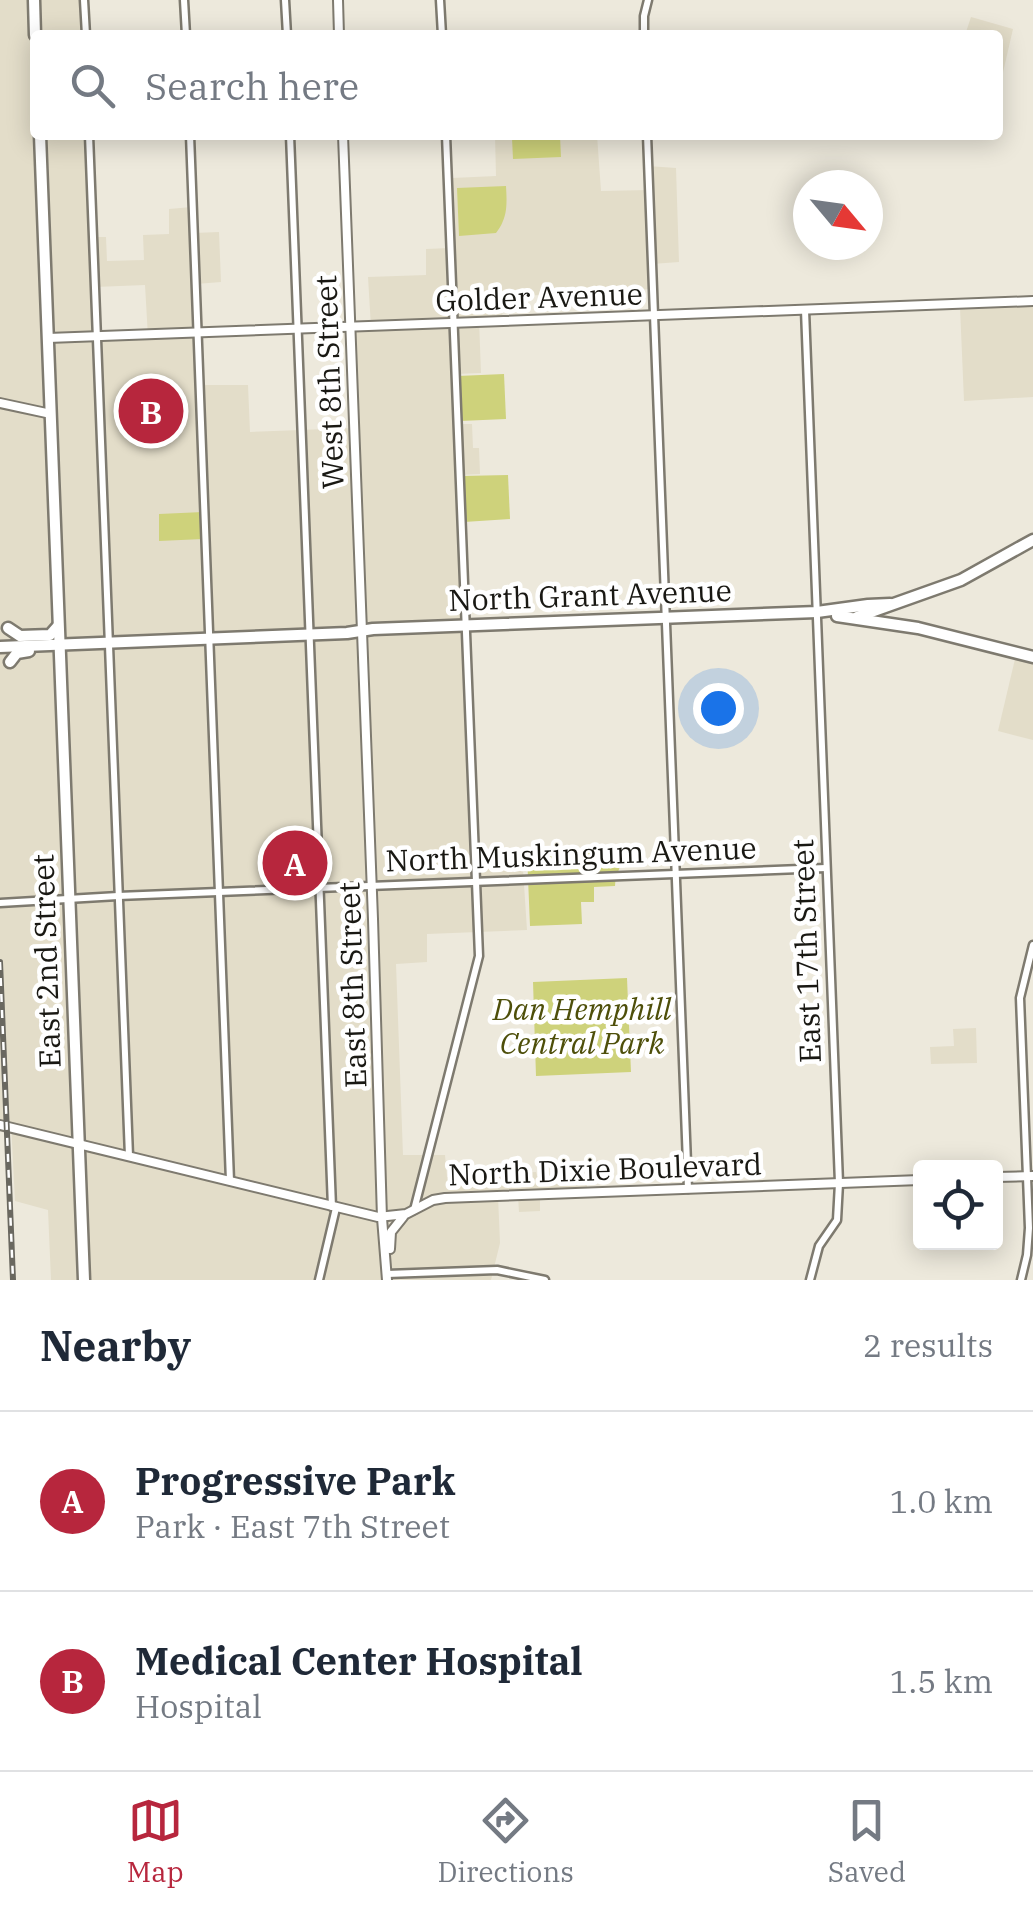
<!DOCTYPE html>
<meta charset="utf-8">
<style>
:root{--surface:#fff;--page:#f6f6f7;--text:#1f2937;--muted:#747a83;--line:#e0e1e3;--accent:#b7263d}
body{margin:0;font-family:"IBM Plex Serif",serif;background:var(--page);color:var(--text)}
.controls{position:absolute;right:30px;bottom:30px;display:grid;overflow:hidden;border-radius:10px;box-shadow:0 5px 25px #0003}
.controls button{width:90px;height:90px;display:grid;place-items:center;padding:0;border:0;border-bottom:2px solid var(--line);background:var(--surface);color:var(--text);font:50px sans-serif}
.compass{position:absolute;left:793px;top:170px;width:90px;height:90px;border-radius:50%;background:var(--surface);box-shadow:0 5px 25px #0003;rotate:119deg}
.you{position:absolute;left:718px;top:708px;width:35px;height:35px;margin:-25px;border:8px solid #fff;border-radius:50%;background:#1a73e8;box-shadow:0 0 0 15px #1a73e833}
.badge{display:grid;place-items:center;width:65px;height:65px;border-radius:50%;background:var(--accent);color:#fff;font-size:32px;font-weight:700}
.pin{position:absolute;translate:-50% -50%;border:5px solid #fff;box-shadow:0 2px 10px #0006}
.list{margin:0;padding:0;list-style:none}
h2{display:flex;justify-content:space-between;align-items:center;height:130px;margin:0;padding:0 40px;font-size:42px}
h2 small{font-size:32px;font-weight:400;color:var(--muted)}
.list li{display:grid;grid-template-columns:65px 1fr auto;gap:30px;align-items:center;box-sizing:border-box;height:180px;padding:0 40px;border-top:2px solid var(--line)}
.list b{display:block;font-size:38px;white-space:nowrap}
.list p{margin:0;font-size:32px;white-space:nowrap;color:var(--muted)}
.list em{font-size:32px;font-style:normal;color:var(--muted)}
.icon{flex:none;width:55px;height:55px;fill:none;stroke:currentColor;stroke-width:2;stroke-linecap:round;stroke-linejoin:round}
.map{position:relative;flex:none;width:1033px;height:1280px;overflow:hidden}
.search{position:absolute;background:var(--surface);box-shadow:0 5px 25px #0003;left:30px;right:30px;top:30px;height:110px;display:flex;align-items:center;gap:25px;box-sizing:border-box;padding:0 35px;border-radius:10px;color:var(--muted);font-size:38px}
.sheet{height:490px;background:var(--surface)}
nav{display:flex;justify-content:space-around;align-items:center;box-sizing:border-box;height:140px;border-top:2px solid var(--line);background:var(--surface);font-size:28px;color:var(--muted)}
nav a{display:grid;justify-items:center;gap:5px}
nav .on{color:var(--accent)}
.map>svg:first-child{display:block}
</style>
<div class="map">
<svg width="1033" height="1280" viewBox="0 0 1033 1280">
<rect width="100%" height="100%" fill="#ede9dc"/>
<g fill="#e3ddc9" fill-rule="evenodd">
<path d="M 0,0 L 87,0 L 88,35 L 35,35 L 35,135 L 89,135 L 93,237 L 106,237 L 107,261 L 144,260 L 143,235 L 169,234 L 169,209 L 192,207 L 194,233 L 219,232 L 221,282 L 196,284 L 197,385 L 248,385 L 250,432 L 354,428 L 350,328 L 371,327 L 368,277 L 426,275 L 426,249 L 450,248 L 454,273 L 452,178 L 496,176 L 495,135 L 597,135 L 601,191 L 649,190 L 648,166 L 676,168 L 679,262 L 652,264 L 653,289 L 503,297 L 502,319 L 479,320 L 481,373 L 455,374 L 457,424 L 472,424 L 473,448 L 479,448 L 480,474 L 459,475 L 475,857 L 522,854 L 527,930 L 427,934 L 427,962 L 396,964 L 403,1155 L 445,1155 L 447,1177 L 536,1172 L 537,1176 L 562,1176 L 563,1182 L 587,1181 L 587,1193 L 540,1195 L 540,1211 L 519,1212 L 518,1196 L 498,1196 L 500,1243 L 491,1280 L 90,1280 L 89,1268 L 78,1267 L 78,1280 L 51,1280 L 48,1210 L 15,1201 L 11,1123 L 0,1120 ZM 145,285 L 148,337 L 98,339 L 95,287 Z"/>
<polygon points="971,17 1013,29 998,94 998,35 965,35"/>
<polygon points="1033,304 1033,397 964,401 960,307"/>
<polygon points="1015,659 1033,663 1033,740 998,731"/>
<polygon points="976,1028 977,1063 931,1064 930,1047 954,1046 953,1029"/>
</g>
<g fill="#ced27b">
<polygon points="560,136 561,157 513,159 512,138"/>
<path d="M 506,186 C 507,204 508,218 496,233 L 459,236 L 457,188 Z"/>
<polygon points="504,374 506,419 460,421 458,376"/>
<polygon points="508,475 510,519 464,522 462,476"/>
<polygon points="203,512 203,539 159,541 159,514"/>
<polygon points="314,841 316,884 277,886 275,843"/>
<path d="M 623,851 C 623,866 615,873 615,886 L 594,887 L 594,902 L 581,902 L 582,924 L 530,926 L 527,854 Z"/>
<polygon points="627,978 631,1072 536,1076 533,982"/>
</g>
<g fill="none" stroke-linecap="round" stroke-linejoin="round">
<defs>
<g id="tertiary">
<polyline points="84,0 86,35"/>
<polyline points="184,0 186,35"/>
<polyline points="285,0 287,35"/>
<polyline points="440,0 442,35"/>
<polyline points="644,35 644,16 648,0"/>
<polyline points="89,135 129,1156"/>
<polyline points="190,135 230,1181"/>
<polyline points="290,135 332,1207"/>
<polyline points="647,135 688,1189"/>
<polyline points="805,310 839,1183 837,1220 819,1246 810,1280"/>
<polyline points="0,903 118,896 826,868"/>
<polyline points="414,1210 479,956 446,135"/>
<polyline points="387,1274 497,1270 545,1280"/>
<polyline points="319,1280 336,1208"/>
<polyline points="1021,1280 1027,1255 1029,1228 1020,998 1033,945"/>
</g>
<g id="secondary">
<polyline points="338,0 339,35"/>
<polyline points="343,135 373,919 382,1218 387,1280"/>
<polyline points="48,338 1033,301"/>
<polyline points="0,403 51,414"/>
<polyline points="0,1125 378,1217 406,1214 433,1200 445,1198 920,1180"/>
<polyline points="996,1177 1033,1176"/>
<polyline points="390,1249 391,1232 403,1217"/>
</g>
<g id="primary">
<polyline points="34,0 35,35"/>
<polyline points="40,135 84,1280"/>
<polyline points="837,616 918,628 1033,657"/>
<polyline points="857,617 961,580 1033,540"/>
<polyline points="8,628 20,636 50,635 58,626"/>
<polyline points="0,647 347,633 373,629 817,612 868,605 890,604"/>
<polyline points="10,662 17,653 29,651"/>
</g>
</defs>
<use href="#tertiary" stroke="#7e7a6f" stroke-width="11"/>
<use href="#secondary" stroke="#7e7a6f" stroke-width="12"/>
<use href="#primary" stroke="#7e7a6f" stroke-width="15"/>
<use href="#tertiary" stroke="#fff" stroke-width="6"/>
<use href="#secondary" stroke="#fff" stroke-width="8"/>
<use href="#primary" stroke="#fff" stroke-width="10"/>
<defs>
<polyline id="rail" points="0,962 13,1280"/>
</defs>
<use href="#rail" stroke="#6a6860" stroke-width="6"/>
<use href="#rail" stroke="#fff" stroke-width="2.5" stroke-dasharray="8" stroke-linecap="butt"/>
</g>
<g text-anchor="middle" stroke-width="9" stroke-linejoin="round" paint-order="stroke">
<g font-size="30" fill="#191813" stroke="#fff">
<text transform="translate(539 298) rotate(-2)" y="10">Golder Avenue</text>
<text transform="translate(330 382) rotate(-92)" y="10">West 8th Street</text>
<text transform="translate(590 596) rotate(-2)" y="10">North Grant Avenue</text>
<text transform="translate(571 855) rotate(-2)" y="10">North Muskingum Avenue</text>
<text transform="translate(807 951) rotate(-92)" y="10">East 17th Street</text>
<text transform="translate(47 961) rotate(-92)" y="10">East 2nd Street</text>
<text transform="translate(353 985) rotate(-92)" y="10">East 8th Street</text>
<text transform="translate(605 1170) rotate(-2)" y="10">North Dixie Boulevard</text>
</g>
<g font-size="30" font-style="italic" fill="#4e4f0a" stroke="#fff">
<text x="582" y="1020">Dan Hemphill<tspan x="582" dy="34">Central Park</tspan></text>
</g>
</g>
</svg>
<div class="controls">
<button><svg class="icon" aria-label="locate" viewBox="0 0 24 24"><circle cx="12" cy="12" r="6"/><path d="M12 2v4M12 18v4M2 12h4M18 12h4"/></svg></button>
</div>
<svg class="compass" viewBox="-18 -18 36 36"><path d="M0-13l5 13h-10z" fill="#e53935"/><path d="M0 13l5-13h-10z" fill="#747a83"/></svg>
<div class="you"></div>
<div class="pin badge" style="left:295px;top:863px">A</div>
<div class="pin badge" style="left:151px;top:411px">B</div>
<div class="search"><svg class="icon" aria-label="search" viewBox="0 0 24 24"><circle cx="10" cy="10" r="6"/><path d="M15 15l6 6"/></svg>Search here</div>
</div>
<section class="sheet">
<h2>Nearby<small>2 results</small></h2>
<ul class="list">
<li><span class="badge">A</span><div><b>Progressive Park</b><p>Park · East 7th Street</p></div><em>1.0 km</em></li>
<li><span class="badge">B</span><div><b>Medical Center Hospital</b><p>Hospital</p></div><em>1.5 km</em></li>
</ul>
</section>
<nav>
<a class="on"><svg class="icon" aria-label="map" viewBox="0 0 24 24"><path d="M3 6l6-2 6 2 6-2v14l-6 2-6-2-6 2zM9 4v14M15 6v14"/></svg>Map</a>
<a><svg class="icon" aria-label="directions" viewBox="0 0 24 24"><path d="M12 3l9 9-9 9-9-9zM9 14v-3h6M13 9l2 2-2 2"/></svg>Directions</a>
<a><svg class="icon" aria-label="saved" viewBox="0 0 24 24"><path d="M7 4h10v16l-5-4-5 4z"/></svg>Saved</a>
</nav>
